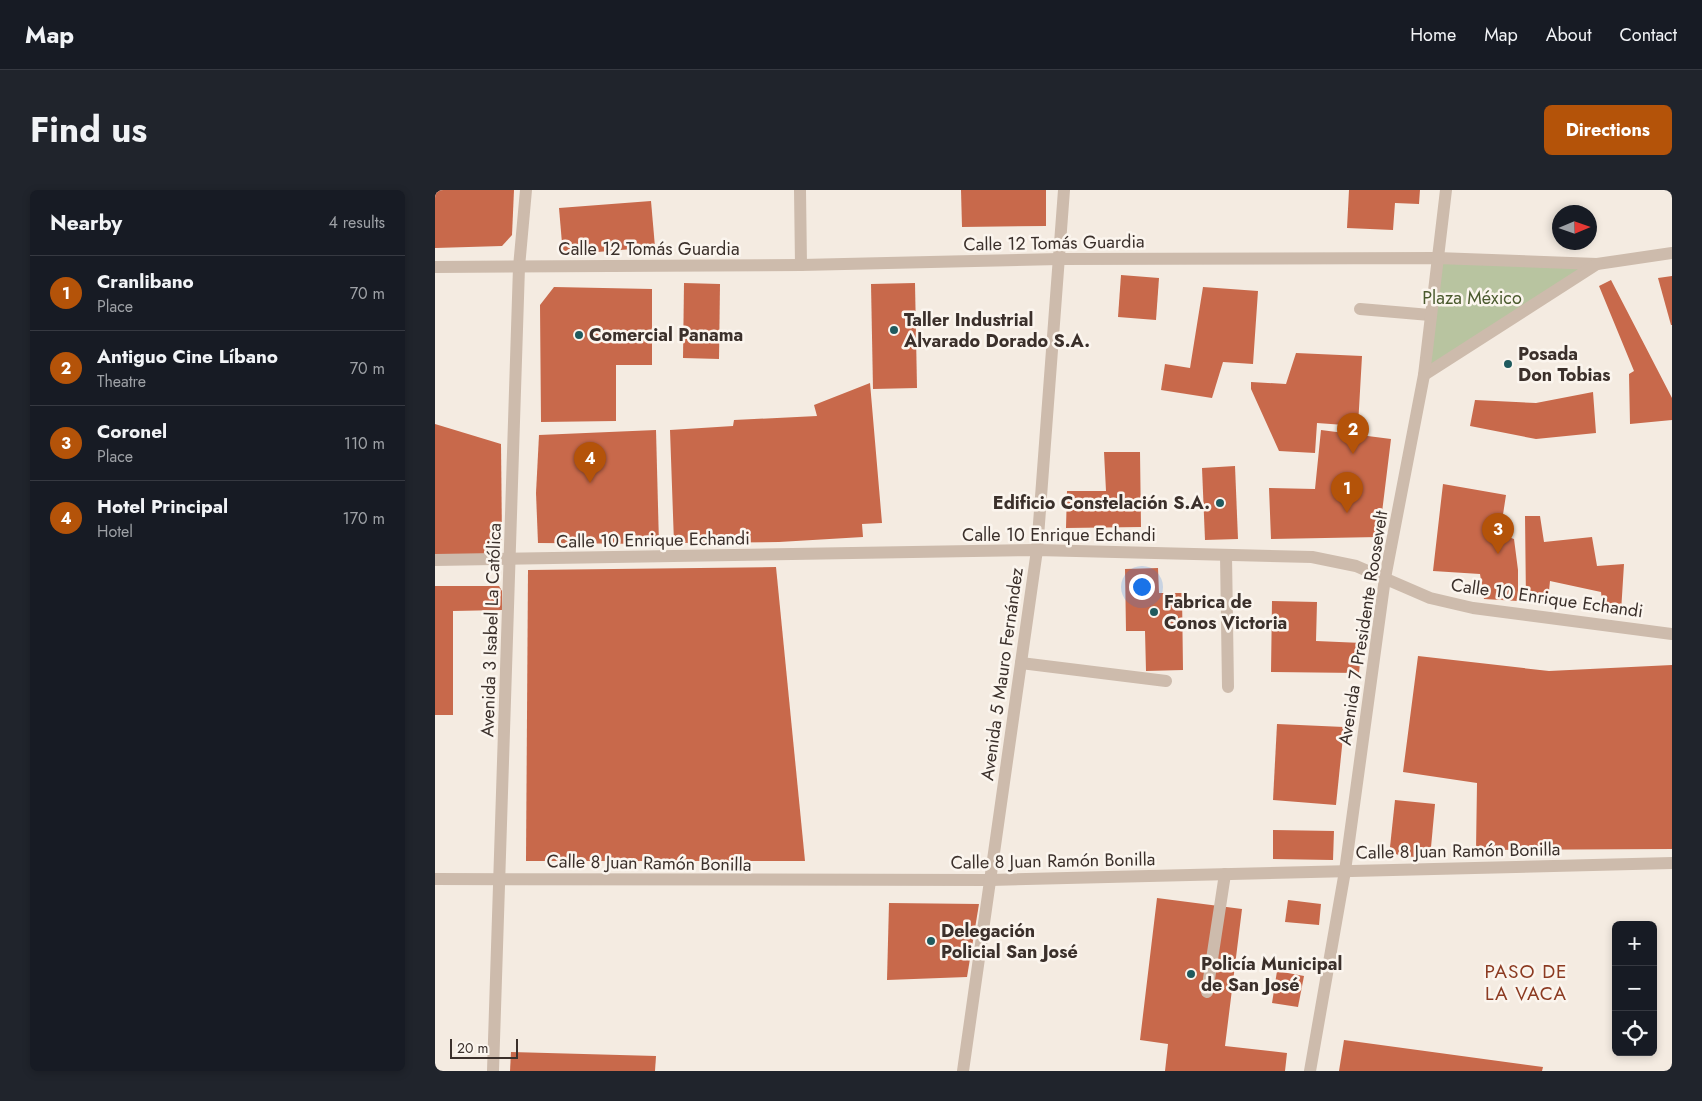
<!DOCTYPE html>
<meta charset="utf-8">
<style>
:root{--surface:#171b24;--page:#20242c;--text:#f1f3f6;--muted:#9ea1a6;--line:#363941;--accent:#b45309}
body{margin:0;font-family:Jost,sans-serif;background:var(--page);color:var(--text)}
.controls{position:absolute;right:15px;bottom:15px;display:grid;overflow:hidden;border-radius:8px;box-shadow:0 2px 8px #0003}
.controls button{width:45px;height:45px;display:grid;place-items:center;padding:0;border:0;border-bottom:1px solid var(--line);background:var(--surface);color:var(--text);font:25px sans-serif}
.compass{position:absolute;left:1117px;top:15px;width:45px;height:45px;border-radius:50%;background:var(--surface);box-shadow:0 2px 8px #0003;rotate:88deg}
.scale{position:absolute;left:15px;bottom:12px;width:68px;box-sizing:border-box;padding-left:5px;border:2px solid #3b302b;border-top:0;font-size:14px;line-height:18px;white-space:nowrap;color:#3b302b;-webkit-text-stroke:4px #fbf5ee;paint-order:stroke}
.you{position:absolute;left:706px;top:396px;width:18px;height:18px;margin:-12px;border:4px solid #fff;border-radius:50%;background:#1a73e8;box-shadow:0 0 0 8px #1a73e833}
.badge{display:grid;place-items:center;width:32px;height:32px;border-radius:50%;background:var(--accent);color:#fff;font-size:16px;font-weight:700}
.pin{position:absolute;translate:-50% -41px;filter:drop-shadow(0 1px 2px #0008)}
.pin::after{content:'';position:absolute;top:26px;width:18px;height:15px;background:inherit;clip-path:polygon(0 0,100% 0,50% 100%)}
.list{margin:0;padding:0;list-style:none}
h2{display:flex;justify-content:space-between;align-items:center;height:65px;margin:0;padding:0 20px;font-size:21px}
h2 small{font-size:16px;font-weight:400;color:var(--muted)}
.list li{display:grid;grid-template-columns:32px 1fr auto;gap:15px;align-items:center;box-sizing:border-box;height:75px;padding:0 20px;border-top:1px solid var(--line)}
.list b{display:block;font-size:19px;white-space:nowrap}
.list p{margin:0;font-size:16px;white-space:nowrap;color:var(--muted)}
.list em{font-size:16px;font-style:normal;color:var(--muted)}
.icon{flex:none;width:28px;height:28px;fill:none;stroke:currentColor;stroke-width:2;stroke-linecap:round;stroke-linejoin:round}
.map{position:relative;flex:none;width:1237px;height:881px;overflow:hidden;border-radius:8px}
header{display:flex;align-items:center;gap:30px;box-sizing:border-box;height:70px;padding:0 25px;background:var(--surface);border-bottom:1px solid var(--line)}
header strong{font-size:24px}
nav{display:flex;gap:28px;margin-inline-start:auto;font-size:18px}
.intro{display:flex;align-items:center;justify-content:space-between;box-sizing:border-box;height:120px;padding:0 30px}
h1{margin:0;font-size:35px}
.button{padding:12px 22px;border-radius:8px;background:var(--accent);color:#fff;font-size:18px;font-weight:700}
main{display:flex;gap:30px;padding:0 30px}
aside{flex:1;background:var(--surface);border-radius:8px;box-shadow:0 2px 8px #0003}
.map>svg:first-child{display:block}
</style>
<header>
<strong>Map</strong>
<nav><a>Home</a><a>Map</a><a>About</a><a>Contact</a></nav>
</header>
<div class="intro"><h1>Find us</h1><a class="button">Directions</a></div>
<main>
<aside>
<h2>Nearby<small>4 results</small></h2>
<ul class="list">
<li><span class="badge">1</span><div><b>Cranlibano</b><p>Place</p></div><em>70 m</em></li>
<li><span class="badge">2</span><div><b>Antiguo Cine Líbano</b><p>Theatre</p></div><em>70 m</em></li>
<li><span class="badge">3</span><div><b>Coronel</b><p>Place</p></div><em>110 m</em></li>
<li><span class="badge">4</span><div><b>Hotel Principal</b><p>Hotel</p></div><em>170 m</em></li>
</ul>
</aside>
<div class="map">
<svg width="1237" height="881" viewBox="0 0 1237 881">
<rect width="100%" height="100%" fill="#f4ebe1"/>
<polygon fill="#b8c4a0" points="1002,68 1162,74 989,185"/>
<g fill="#c8694b">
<polygon points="0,0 79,0 77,45 67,56 0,58"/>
<polygon points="526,0 611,0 611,36 527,37"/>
<polygon points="914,0 985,0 984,14 960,13 958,40 912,38"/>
<polygon points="216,11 220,57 128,65 124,18"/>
<polygon points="686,85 724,88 721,130 683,127"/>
<polygon points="1237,86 1237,135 1236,135 1223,88"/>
<polygon points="1176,90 1237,208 1237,230 1195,234 1194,184 1199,181 1164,96"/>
<polygon points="249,93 285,94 284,169 248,168"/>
<polygon points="480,93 482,198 438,199 436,94"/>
<polygon points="119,97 217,99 217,175 181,175 181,231 106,232 105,115"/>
<polygon points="768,97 823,101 818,174 788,172 777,208 726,200 730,174 755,178"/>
<polygon points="861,163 927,166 923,236 882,233 880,263 844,261 816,199 816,192 851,194"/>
<polygon points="435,193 447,333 427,334 428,347 344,352 239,353 235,240 298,236 299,230 382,226 379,215"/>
<polygon points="1158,202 1161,243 1101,249 1035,236 1040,210 1101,213"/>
<polygon points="0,234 66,254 67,351 54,364 0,364"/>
<polygon points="221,240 224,354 103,353 101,303 104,245"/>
<polygon points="886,240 956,249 944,347 836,349 834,298 880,299"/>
<polygon points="669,262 705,262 706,337 631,338 632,301 671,301"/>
<polygon points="800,276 803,349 770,350 767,278"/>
<polygon points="1008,294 1071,305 1065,344 1079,349 1083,380 1083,411 1049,409 1045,384 998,381"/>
<polygon points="1090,326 1105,326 1109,352 1157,347 1162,376 1189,374 1186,422 1168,419 1166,402 1115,391 1113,411 1091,412"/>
<polygon points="341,377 370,671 91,671 93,380"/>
<polygon points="723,378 724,403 747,403 748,480 711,481 710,441 691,441 690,379"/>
<polygon points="0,396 64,396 67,401 67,420 18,421 18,525 0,525"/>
<polygon points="837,411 882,412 881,451 927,453 924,483 836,482"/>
<polygon points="983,466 1114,481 1237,475 1237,659 1041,660 1042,593 968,582"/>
<polygon points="842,534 909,537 901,615 838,610"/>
<polygon points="960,610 1000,614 995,668 966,666 961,664 955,657"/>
<polygon points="838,640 899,641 898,670 838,669"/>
<polygon points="722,708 807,719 790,856 852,863 850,881 730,881 733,854 705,850"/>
<polygon points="853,710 886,714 884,735 850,732"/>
<polygon points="454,713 544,714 532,787 452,790"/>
<polygon points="842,781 869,786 863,817 837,813"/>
<polygon points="909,850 1108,877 1107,881 904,881"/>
<polygon points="76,862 221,866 220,881 75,881"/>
</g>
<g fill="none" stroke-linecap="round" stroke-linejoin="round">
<g stroke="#cdbbac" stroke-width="12">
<polyline points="925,119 995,125"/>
<polyline points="791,365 793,497"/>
<polyline points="586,473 731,491"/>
<polyline points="772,802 790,684"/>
</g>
<g stroke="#cdbbac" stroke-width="12">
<polyline points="365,0 366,75"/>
<polyline points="0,689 555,690 1237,673"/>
<polyline points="58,881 84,77 91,0"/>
<polyline points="528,881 602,360 629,0"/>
</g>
<g stroke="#cdbbac" stroke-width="12">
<polyline points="0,77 366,75 624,69 1002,68 1162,74 1237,63"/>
<polyline points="989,185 1162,74"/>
<polyline points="0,370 602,360 877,367 921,376 995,408 1038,418 1237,444"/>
<polyline points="875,881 910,681 950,388 989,185 1011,0"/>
</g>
</g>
<g fill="#1f5a5e" stroke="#fbf5ee" stroke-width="2">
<circle cx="459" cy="140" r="5"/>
<circle cx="144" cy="145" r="5"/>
<circle cx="1073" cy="174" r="5"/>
<circle cx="785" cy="313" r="5"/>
<circle cx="719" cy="422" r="5"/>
<circle cx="496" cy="751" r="5"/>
<circle cx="756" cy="784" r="5"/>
</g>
<g text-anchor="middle" stroke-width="5" stroke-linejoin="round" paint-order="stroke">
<g font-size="18" fill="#3b302b" stroke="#fbf5ee">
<text transform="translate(619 53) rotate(-1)" y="6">Calle 12 Tomás Guardia</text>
<text x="214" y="65">Calle 12 Tomás Guardia</text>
<text x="624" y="351">Calle 10 Enrique Echandi</text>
<text transform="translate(218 350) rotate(-1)" y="6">Calle 10 Enrique Echandi</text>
<text transform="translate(1112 408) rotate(8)" y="6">Calle 10 Enrique Echandi</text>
<text transform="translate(928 438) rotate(-81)" y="6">Avenida 7 Presidente Roosevelt</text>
<text transform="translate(56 440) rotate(-88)" y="6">Avenida 3 Isabel La Católica</text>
<text transform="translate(567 484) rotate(-82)" y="6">Avenida 5 Mauro Fernández</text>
<text transform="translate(1023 661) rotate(-1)" y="6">Calle 8 Juan Ramón Bonilla</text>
<text transform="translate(618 671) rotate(-1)" y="6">Calle 8 Juan Ramón Bonilla</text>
<text transform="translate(214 673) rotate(1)" y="6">Calle 8 Juan Ramón Bonilla</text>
</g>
<g font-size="18" fill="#4a5a2e" stroke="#fbf5ee">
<text x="1037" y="114">Plaza México</text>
</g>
<g font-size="18" font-weight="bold" fill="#3b302b" stroke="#fbf5ee" text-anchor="start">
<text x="469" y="136">Taller Industrial<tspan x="469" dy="21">Alvarado Dorado S.A.</tspan></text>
<text x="154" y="151">Comercial Panama</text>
<text x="1083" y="170">Posada<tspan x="1083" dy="21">Don Tobias</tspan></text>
<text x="775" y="319" text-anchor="end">Edificio Constelación S.A.</text>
<text x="729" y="418">Fabrica de<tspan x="729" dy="21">Conos Victoria</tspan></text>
<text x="506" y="747">Delegación<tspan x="506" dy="21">Policial San José</tspan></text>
<text x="766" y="780">Policía Municipal<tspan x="766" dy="21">de San José</tspan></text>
</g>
<g font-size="19" letter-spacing="1" fill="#8c3b22" stroke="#fbf5ee">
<text x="1091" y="788">PASO DE<tspan x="1091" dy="22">LA VACA</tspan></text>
</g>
</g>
</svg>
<div class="controls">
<button>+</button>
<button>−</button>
<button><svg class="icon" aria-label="locate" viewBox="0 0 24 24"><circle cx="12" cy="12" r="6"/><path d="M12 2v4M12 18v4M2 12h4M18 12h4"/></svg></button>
</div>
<svg class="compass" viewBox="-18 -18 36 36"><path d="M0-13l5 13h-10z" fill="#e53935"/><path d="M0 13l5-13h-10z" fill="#9ea1a6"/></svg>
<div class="scale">20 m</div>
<div class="you"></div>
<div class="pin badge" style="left:912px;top:323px">1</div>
<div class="pin badge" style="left:918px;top:264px">2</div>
<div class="pin badge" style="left:1063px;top:364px">3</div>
<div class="pin badge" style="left:155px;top:293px">4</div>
</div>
</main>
